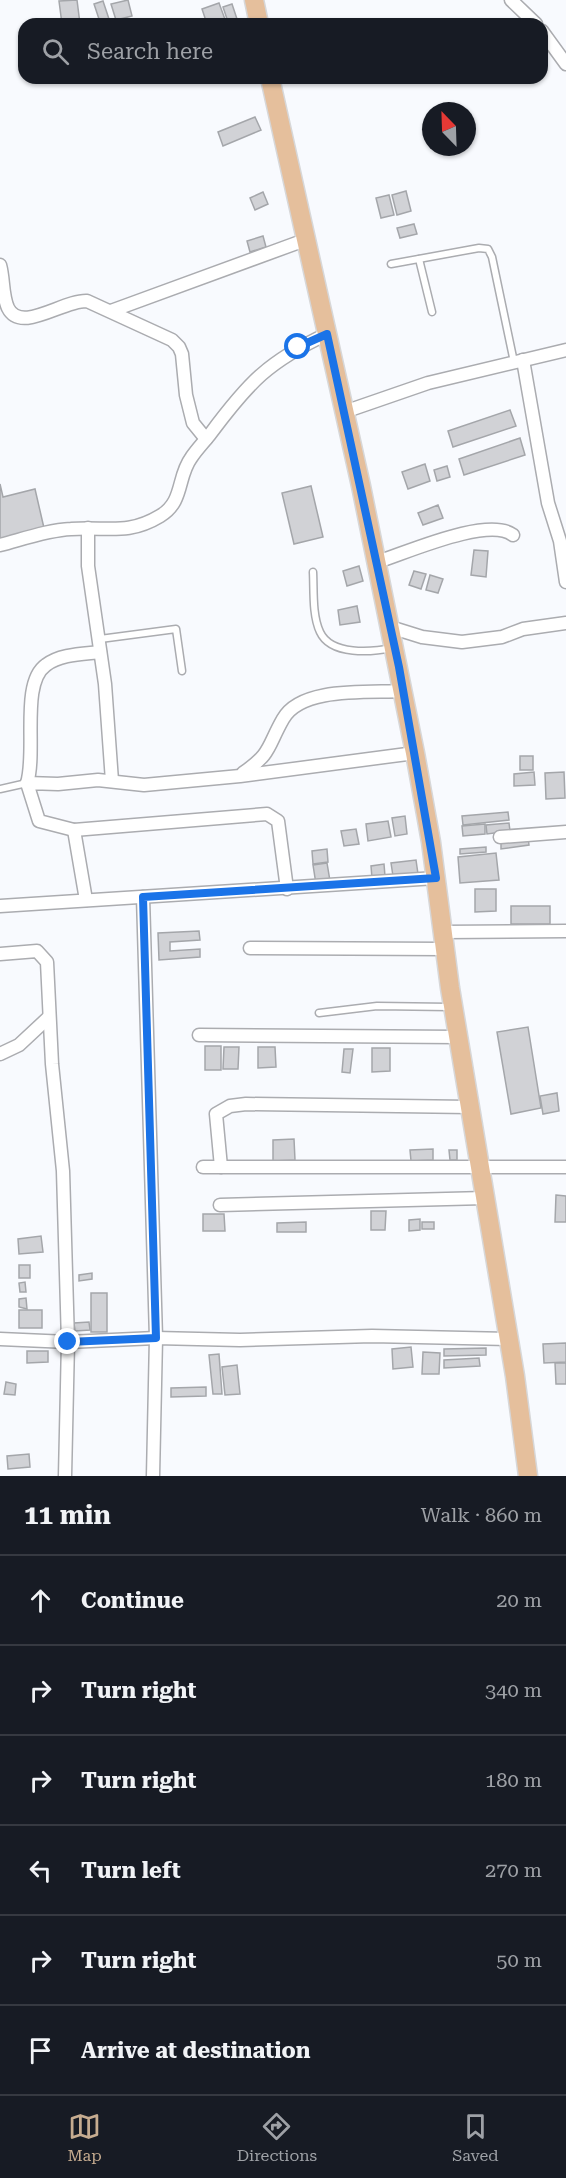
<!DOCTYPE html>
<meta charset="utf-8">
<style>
:root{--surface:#171b24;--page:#242831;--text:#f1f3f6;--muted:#9ea1a6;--line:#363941;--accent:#c6ac90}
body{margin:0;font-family:"Roboto Serif",serif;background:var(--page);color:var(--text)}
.compass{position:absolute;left:422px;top:102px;width:54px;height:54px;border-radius:50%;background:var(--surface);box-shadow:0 2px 4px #0004;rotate:337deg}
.stop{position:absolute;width:18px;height:18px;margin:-14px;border:4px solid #1a73e8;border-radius:50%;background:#fff}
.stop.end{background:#1a73e8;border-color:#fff;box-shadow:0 2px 6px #0008}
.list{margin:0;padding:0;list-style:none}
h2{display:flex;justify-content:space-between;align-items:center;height:78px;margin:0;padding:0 24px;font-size:26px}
h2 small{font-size:20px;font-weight:400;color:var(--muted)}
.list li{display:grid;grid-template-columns:39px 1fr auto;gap:18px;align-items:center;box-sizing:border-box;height:90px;padding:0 24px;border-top:2px solid var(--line)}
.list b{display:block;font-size:22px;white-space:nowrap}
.list em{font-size:20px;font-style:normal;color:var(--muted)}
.icon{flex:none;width:33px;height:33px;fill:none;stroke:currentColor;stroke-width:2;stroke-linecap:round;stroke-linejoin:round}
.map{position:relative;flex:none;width:566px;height:1476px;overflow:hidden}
.search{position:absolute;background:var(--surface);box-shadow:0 2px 4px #0004;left:18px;right:18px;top:18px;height:66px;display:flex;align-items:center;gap:15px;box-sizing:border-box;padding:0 21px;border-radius:18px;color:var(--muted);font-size:22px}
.sheet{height:618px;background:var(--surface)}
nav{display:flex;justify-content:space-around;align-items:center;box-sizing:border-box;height:84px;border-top:2px solid var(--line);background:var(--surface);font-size:16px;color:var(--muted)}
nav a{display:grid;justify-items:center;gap:3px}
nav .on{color:var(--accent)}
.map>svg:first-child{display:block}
</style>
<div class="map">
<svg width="566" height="1476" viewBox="0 0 566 1476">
<rect width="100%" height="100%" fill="#f8fafe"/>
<g fill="#d1d2d6" stroke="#a4a6aa" stroke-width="1.5">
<polygon points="77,0 80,24 62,24 59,1"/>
<polygon points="128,0 132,16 116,20 111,4"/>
<polygon points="103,1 109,19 100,22 94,4"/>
<polygon points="219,3 226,22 207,24 202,9"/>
<polygon points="232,4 237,19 228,22 223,7"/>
<polygon points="255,117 261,130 223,146 218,132"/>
<polygon points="406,191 411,211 397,215 392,195"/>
<polygon points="263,192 268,204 255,210 250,198"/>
<polygon points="389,195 394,215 381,218 376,198"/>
<polygon points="414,224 417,234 400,238 397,228"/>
<polygon points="263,236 266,247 250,252 247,241"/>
<polygon points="510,410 516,426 453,447 448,431"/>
<polygon points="520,438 525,455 464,475 459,459"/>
<polygon points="425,464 430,481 408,489 402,472"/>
<polygon points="447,466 450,477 437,481 434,470"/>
<polygon points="0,484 3,497 35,489 44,528 0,539"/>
<polygon points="311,486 323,537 294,544 282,493"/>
<polygon points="438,505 443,518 423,525 418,513"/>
<polygon points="474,550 488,551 486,577 471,575"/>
<polygon points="359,566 363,581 347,586 343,571"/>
<polygon points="414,571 426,574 421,589 409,585"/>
<polygon points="430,575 443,579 438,593 426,590"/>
<polygon points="357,606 360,622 340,625 338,610"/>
<rect x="520" y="756" width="13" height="14"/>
<polygon points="534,772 535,785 514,786 514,774"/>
<polygon points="564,772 565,798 546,799 545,773"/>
<polygon points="508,812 509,820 463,825 462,816"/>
<polygon points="405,816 407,834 395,836 392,818"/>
<polygon points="388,821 391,837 368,841 366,824"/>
<polygon points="509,823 510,831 487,834 486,825"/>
<polygon points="485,824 485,834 463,836 462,826"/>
<polygon points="356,829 359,844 344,846 341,831"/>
<polygon points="528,837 529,845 501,849 501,840"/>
<polygon points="486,847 486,852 460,854 460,849"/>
<polygon points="327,849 328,862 313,864 312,851"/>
<polygon points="496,853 499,880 460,883 458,857"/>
<polygon points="416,860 418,874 393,876 391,863"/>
<polygon points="327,863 330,881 316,884 313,865"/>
<polygon points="384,864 385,876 372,878 371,866"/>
<polygon points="475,889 496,889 496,911 475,912"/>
<rect x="511" y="906" width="39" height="18"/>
<polygon points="199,931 200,940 170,942 170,951 200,949 200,957 159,960 158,933"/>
<polygon points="528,1027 541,1108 511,1114 497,1032"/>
<rect x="205" y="1046" width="16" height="24"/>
<polygon points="224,1047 239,1047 238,1069 223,1069"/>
<polygon points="258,1047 275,1047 276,1067 258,1068"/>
<polygon points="372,1048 390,1048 390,1071 372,1072"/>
<polygon points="344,1049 353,1049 350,1073 342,1072"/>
<polygon points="557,1093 559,1111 543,1114 540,1096"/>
<polygon points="294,1139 295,1160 273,1161 273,1140"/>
<polygon points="433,1149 433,1160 411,1161 410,1150"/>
<polygon points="449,1150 457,1150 457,1160 450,1160"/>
<polygon points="556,1195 566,1196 566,1222 555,1222"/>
<polygon points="371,1211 386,1211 385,1230 371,1230"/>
<polygon points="203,1214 224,1214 225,1231 203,1231"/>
<polygon points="420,1219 420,1230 409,1231 409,1220"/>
<polygon points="306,1222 306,1232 277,1232 277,1223"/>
<rect x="422" y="1222" width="12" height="7"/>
<polygon points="41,1236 43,1252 19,1254 18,1239"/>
<rect x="19" y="1265" width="11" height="13"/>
<polygon points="92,1273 92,1279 79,1281 79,1275"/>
<polygon points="25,1282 26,1292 20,1292 19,1283"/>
<rect x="91" y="1293" width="16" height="39"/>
<polygon points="26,1298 27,1309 19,1307 19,1299"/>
<rect x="19" y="1310" width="23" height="18"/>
<polygon points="89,1322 90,1330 75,1331 74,1323"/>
<polygon points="566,1343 566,1362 544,1363 543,1344"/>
<polygon points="411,1347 413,1367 393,1369 392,1349"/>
<polygon points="486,1348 486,1355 444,1356 444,1349"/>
<polygon points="27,1351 48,1351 48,1362 27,1363"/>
<polygon points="423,1352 440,1353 439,1374 422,1374"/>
<polygon points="219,1354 222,1394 213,1394 209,1355"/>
<polygon points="479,1358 480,1366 444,1368 444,1360"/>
<polygon points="555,1363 566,1363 566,1384 556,1384"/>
<polygon points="237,1365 240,1394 225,1395 222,1367"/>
<polygon points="6,1382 16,1384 15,1395 4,1394"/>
<polygon points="206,1387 206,1396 171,1397 171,1388"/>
<polygon points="29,1454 30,1467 8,1469 7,1456"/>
</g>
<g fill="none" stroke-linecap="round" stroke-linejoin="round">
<defs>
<g id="service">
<polyline points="419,259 432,312"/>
<polyline points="391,264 479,248 488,249 492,257 514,362"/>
<path d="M 313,572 C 314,590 312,615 320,632 C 331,656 372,652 393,648"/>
<polyline points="100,639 176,629 182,671"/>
<polyline points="0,789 27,783"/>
<polyline points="319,1013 377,1006 450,1007"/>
</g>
<g id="minor">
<polyline points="511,0 536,24"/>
<polyline points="542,31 566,64"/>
<path d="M 0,265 C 4,279 2,295 8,308 C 21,334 63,300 87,301 L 172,340 L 179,347 L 182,354 L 186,395 L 193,423 L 206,439"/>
<polyline points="111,311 305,240"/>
<polyline points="523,360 548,503 560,541 566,582"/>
<polyline points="344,412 428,383 566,350"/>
<polyline points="88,528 88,566 105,684 112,781"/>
<path d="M 0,545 C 23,539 48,530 71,529 C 106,526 127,536 160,516 C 184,502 177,477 191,458 C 197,449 205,441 211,433 C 249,382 269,361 327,334"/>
<path d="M 377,562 C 406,553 488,516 513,535"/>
<polyline points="390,627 422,637 462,642 502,637 523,629 566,623"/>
<path d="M 243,773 C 272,753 267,747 283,719 C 301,686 370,693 403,691"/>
<path d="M 27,783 C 37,752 20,683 46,665 C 60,654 83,654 100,652"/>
<polyline points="74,830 86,900"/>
<polyline points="500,837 566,832"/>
<polyline points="287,889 278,821 267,814 74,830 39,821 27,783 58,784 98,780 144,785 240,776 415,753"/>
<polyline points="143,897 156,1338 153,1476"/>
<polyline points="0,906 436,878"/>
<polyline points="443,932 566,931"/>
<polyline points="250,948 445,949"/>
<polyline points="0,954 37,951 47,962 52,1064 63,1171 68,1342 65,1476"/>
<polyline points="199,1035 459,1037"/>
<polyline points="0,1054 19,1045 49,1017"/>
<polyline points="203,1167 566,1167"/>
<polyline points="221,1167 216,1114 230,1106 246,1104 470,1107"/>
<polyline points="220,1205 485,1198"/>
<polyline points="0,1339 68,1342 156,1338 240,1340 372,1336 509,1339"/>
</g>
<g id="primary">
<polyline points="254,0 259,24"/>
<polyline points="270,78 361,486 415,753 431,842 450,988 515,1376 528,1476"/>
</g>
</defs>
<use href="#service" stroke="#abacb0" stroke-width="9"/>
<use href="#minor" stroke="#abacb0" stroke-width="15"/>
<use href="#primary" stroke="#d7d7d8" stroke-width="21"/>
<use href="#service" stroke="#fff" stroke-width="6"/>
<use href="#minor" stroke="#fff" stroke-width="12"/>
<use href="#primary" stroke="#e5bf9c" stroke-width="18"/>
</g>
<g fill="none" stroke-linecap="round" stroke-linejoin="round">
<polyline stroke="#1a73e8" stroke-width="8" points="68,1342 156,1338 143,897 436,878 399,667 327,334 298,347"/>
</g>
</svg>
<svg class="compass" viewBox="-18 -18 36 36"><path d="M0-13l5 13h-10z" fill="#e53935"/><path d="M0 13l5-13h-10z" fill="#9ea1a6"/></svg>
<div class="stop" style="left:298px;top:347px"></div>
<div class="stop end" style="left:68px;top:1342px"></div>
<div class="search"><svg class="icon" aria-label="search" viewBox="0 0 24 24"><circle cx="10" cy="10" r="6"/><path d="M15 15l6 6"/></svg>Search here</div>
</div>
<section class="sheet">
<h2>11 min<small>Walk · 860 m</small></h2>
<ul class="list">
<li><svg class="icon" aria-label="ahead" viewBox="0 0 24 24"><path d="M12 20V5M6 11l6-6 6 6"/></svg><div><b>Continue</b></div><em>20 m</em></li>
<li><svg class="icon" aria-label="right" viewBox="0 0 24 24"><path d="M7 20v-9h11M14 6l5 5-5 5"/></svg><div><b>Turn right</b></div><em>340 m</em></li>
<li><svg class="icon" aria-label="right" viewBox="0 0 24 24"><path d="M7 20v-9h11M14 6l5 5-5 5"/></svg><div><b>Turn right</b></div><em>180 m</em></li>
<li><svg class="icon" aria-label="left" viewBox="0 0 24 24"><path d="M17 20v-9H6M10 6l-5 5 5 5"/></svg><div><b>Turn left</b></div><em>270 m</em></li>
<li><svg class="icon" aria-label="right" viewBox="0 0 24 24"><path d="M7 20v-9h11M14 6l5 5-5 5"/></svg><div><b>Turn right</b></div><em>50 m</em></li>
<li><svg class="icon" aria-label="arrive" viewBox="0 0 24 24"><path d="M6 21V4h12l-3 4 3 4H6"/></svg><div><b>Arrive at destination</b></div></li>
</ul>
</section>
<nav>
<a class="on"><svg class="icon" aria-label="map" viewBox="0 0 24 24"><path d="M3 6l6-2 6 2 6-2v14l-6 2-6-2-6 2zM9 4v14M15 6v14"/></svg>Map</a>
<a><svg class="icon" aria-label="directions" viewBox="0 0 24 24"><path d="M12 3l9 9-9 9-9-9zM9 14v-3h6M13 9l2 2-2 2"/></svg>Directions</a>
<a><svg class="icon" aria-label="saved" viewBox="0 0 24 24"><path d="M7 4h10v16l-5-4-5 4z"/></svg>Saved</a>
</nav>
